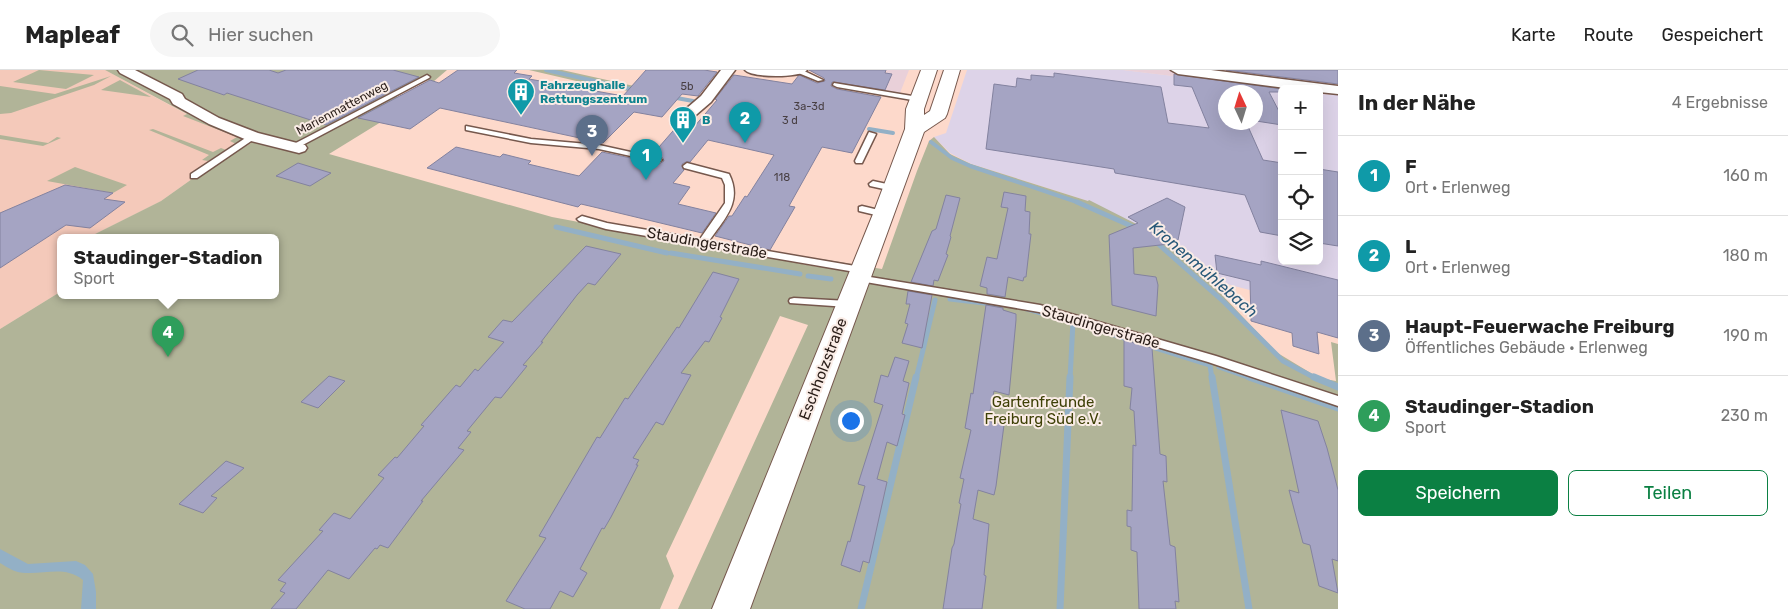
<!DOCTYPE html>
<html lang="de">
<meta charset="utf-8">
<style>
:root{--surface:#fff;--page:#f6f6f6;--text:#222;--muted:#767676;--line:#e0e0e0;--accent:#0b8043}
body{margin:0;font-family:Rubik,sans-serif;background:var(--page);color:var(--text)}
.controls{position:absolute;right:15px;top:15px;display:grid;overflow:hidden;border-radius:8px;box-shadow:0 5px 20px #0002}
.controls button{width:45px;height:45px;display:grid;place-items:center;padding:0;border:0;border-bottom:1px solid var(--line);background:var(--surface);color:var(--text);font:25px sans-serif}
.compass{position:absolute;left:1218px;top:15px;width:45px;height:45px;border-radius:50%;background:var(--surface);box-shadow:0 5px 20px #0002;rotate:356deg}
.you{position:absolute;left:850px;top:350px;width:18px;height:18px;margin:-12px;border:4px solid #fff;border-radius:50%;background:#1a73e8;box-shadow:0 0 0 8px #1a73e833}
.badge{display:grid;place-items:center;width:32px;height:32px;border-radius:50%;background:var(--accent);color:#fff;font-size:16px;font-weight:700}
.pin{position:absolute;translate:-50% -41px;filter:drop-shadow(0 1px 2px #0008)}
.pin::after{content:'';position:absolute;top:26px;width:18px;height:15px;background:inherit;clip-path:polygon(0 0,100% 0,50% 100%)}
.popup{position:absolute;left:57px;top:164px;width:222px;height:65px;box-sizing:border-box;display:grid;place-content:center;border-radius:8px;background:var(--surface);filter:drop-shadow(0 1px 4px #0005);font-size:16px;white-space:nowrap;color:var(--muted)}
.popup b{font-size:19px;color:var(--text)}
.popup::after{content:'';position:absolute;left:50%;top:100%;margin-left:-10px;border:10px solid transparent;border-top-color:var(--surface)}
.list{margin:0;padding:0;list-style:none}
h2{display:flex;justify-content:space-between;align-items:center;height:65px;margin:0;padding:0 20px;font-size:21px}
h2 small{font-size:16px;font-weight:400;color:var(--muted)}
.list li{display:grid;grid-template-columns:32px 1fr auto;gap:15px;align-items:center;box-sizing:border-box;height:80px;padding:0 20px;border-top:1px solid var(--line)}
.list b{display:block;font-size:19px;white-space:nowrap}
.list p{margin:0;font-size:16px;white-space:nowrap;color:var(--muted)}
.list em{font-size:16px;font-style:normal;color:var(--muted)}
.actions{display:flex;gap:10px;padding:15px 20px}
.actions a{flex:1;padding:11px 0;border:1px solid var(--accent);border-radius:8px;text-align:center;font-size:18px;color:var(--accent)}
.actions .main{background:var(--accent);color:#fff}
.icon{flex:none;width:28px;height:28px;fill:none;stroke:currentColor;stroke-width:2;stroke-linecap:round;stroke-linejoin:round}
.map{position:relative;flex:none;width:1338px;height:539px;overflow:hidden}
header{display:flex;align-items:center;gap:30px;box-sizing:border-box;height:70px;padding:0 25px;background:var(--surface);border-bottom:1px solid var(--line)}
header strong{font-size:24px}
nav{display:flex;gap:28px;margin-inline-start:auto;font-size:18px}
.search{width:350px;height:45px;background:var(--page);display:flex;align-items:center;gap:12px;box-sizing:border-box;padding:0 18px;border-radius:28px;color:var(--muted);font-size:19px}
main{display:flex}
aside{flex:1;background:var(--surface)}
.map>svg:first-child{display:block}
</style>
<header>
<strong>Mapleaf</strong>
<div class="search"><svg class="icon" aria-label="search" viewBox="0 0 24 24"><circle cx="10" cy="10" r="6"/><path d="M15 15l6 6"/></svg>Hier suchen</div>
<nav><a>Karte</a><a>Route</a><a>Gespeichert</a></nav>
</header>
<main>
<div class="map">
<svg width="1338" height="539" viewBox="0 0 1338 539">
<rect width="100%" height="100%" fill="#fdd9cb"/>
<g fill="#e9d0d9">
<polygon points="882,0 909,0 900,23 879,20 887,1"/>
<polygon points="1123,0 1338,0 1338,25 1319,24 1319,19 1282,19"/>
</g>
<path fill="#ddd3e8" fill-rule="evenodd" d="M 967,0 L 1123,0 L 1282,19 L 1282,191 L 1319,191 L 1319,24 L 1338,25 L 1338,243 L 1207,209 L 1158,165 L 1088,131 L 971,94 L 950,83 L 934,67 L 946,63 ZM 1226,22 L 1256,22 L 1256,52 L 1226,52 Z"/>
<polygon fill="#f4c9ba" points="0,0 105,0 186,44 256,70 192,109 161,131 95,164 109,168 61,168 60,222 0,259"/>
<g fill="#b1b498">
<polygon points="39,0 94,5 66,19 13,12"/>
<polygon points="105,0 447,0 433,12 423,9 394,26 415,31 329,84 552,147 818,197 821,189 882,199 917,101 929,71 934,67 950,84 971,94 1088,131 1089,130 1158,165 1207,209 1276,282 1319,308 1336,311 1331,272 1338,274 1338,539 678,539 808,255 780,246 666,486 674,506 660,539 0,539 0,259 60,222 61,226 276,226 276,168 109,168 95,164 161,131 192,109 256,70 198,48 244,68 236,74 230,71 237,67 183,46 187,44"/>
<polygon points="529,0 562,0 652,20 650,25 585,13"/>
<polygon points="111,6 94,15 11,43 0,44 0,16 55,24"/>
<polygon points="120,10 151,27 101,20"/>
<polygon points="153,59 213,82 221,78 226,80 208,91 202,90 209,85 149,60"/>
<polygon points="0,65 48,73 57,67 61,68 43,76 0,69"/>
<polygon points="75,97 127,115 113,123 47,111"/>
</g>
<path fill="#93b0c6" d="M 0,479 L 28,494 L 76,491 L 85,495 L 93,504 L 96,522 L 96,539 L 81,539 L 83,510 C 65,496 47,504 26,503 C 16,503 8,498 0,493 Z"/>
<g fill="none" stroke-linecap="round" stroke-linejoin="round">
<g stroke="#93b0c6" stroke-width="4">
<polyline points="546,0 635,20"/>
<polyline points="671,27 693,31"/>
<polyline points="869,59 893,63"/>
<polyline points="931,72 952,88 970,96 1080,133"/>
</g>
<g stroke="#93b0c6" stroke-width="5">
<polyline points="1077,132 1138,159"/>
<polyline points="556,157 667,183"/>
<polyline points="1156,172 1224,232 1283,291 1317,309"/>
<polyline points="671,183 800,204"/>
<polyline points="808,206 831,209"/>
<polyline points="950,229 1001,235"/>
<polyline points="1027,239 1059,248"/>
<polyline points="1219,297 1253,309"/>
<polyline points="916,309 935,230"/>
<polyline points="1070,309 1073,252 1210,295 1212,309"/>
</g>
<g stroke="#93b0c6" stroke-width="7">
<polyline points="1212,307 1249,539"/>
<polyline points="1249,307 1338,338"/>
<polyline points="1314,307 1338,317"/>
<polyline points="861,539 916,307"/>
<polyline points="1060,539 1070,307"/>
</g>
</g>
<g fill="#a5a4c3" stroke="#83829f">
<polygon points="198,0 269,0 278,3 286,0 393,0 419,7 326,55 227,23 224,25 178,9"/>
<polygon points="458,0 517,0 514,3 532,6 529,9 623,26 646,0 704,0 717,2 698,26 682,24 662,47 634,42 603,73 440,38 410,59 358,48 430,10 439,13"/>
<polygon points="809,0 886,0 885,3 892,4 885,20 832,12 831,16 837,19 881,27 852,83 822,77 789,136 795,137 770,180 715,166 729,146 732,146 745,126 747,127 774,85 708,70 690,92 686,92 682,94 684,100 673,113 690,117 678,134 716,143 702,163 598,138 581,134 578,137 427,98 456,77 500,87 503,84 531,91 528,94 579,106 602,82 659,94 664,91 663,88 645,83 652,76 659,77 679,54 694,57 717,30 715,29 734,5 792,14 799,5 817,13 825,11 824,8"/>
<polygon points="1226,0 1338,0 1338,14"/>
<polygon points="1054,3 1161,17 1168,53 1209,58 1192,17 1174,15 1174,4 1282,19 1282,22 1269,22 1282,47 1282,55 1256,51 1256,22 1226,22 1226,52 1246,52 1263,90 1282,93 1282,166 1260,162 1245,125 1115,103 1114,99 986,79 994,14 1016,17 1017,8 1031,10 1031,5 1054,7"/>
<polygon points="298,93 331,103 310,116 276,106"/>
<polygon points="1319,99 1338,102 1338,176 1319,173"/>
<polygon points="65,115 113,123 104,129 125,132 90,158 66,155 0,198 0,143"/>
<polygon points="1004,122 1026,126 1025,141 1030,142 1029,164 1031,164 1026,207 1024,207 1023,211 1008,207 1005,227 987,224 987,218 980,216 987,187 997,189 1008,138 1001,137"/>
<polygon points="946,125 960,128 950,166 951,167 946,184 948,185 938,211 934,210 933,216 911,212 932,161 936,159"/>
<polygon points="1167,128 1185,137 1178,170 1169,174 1133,178 1134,204 1156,207 1158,215 1156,246 1112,235 1109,165 1138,153 1128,147"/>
<polygon points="586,176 621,184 595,215 588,213 577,225 541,272 543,272 523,295 527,296 501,328 495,327 467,361 471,362 458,378 464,380 421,431 423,431 388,478 380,475 377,479 375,478 349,509 328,500 296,539 271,539 285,523 280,521 286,513 278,510 323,461 319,460 334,443 350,449 384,408 378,405 395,387 397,388 424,356 421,355 456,315 460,317 475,299 478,301 504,272 488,267 503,250 512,252"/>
<polygon points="1215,185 1261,195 1261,191 1338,210 1338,268 1317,262 1319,284 1293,276 1292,263 1251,251 1250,211 1217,203"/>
<polygon points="713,202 739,209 720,247 722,248 709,272 705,271 681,303 691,305 663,355 656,352 633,388 639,390 636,395 638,395 611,447 604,459 602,458 580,499 587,503 573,527 560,521 550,539 525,539 506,531 546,468 539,466 597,367 600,368 625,328 628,329 677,257 679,258"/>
<polygon points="908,221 932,225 922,278 902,273 908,254 905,253 910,234 906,234"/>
<polygon points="986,235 1003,238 1003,240 1016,244 1016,250 1009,325 994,321 988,351 1004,355 996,416 994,425 978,420 973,449 989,454 984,505 986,506 982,539 943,539 952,478 954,474 961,434 959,433 964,409 960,408 971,360 965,358 971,323 973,324"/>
<polygon points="1124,270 1152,278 1160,384 1166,386 1167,412 1163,411 1170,475 1175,477 1179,532 1175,531 1176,539 1139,539 1137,482 1131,480 1131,457 1127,456 1127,440 1132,441 1133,375 1136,376 1134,341 1130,339 1132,318 1124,316"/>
<polygon points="895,287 909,291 903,311 909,313 902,344 905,345 897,376 887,372 877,409 887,412 869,493 863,491 860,502 841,495 848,471 850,472 865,416 858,414 883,335 874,332 881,305 888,307"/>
<polygon points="329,306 345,311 318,338 301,332"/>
<polygon points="1281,340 1318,351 1327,378 1338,420 1338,491 1332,489 1338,523 1319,516 1310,475 1303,473 1289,420 1299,423"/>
<polygon points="226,391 244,398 211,426 217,428 203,443 179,434"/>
</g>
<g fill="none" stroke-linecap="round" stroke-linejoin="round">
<defs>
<g id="lane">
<polygon points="795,0 802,0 823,10 818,11 796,2"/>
<polygon points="427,5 430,7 429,8 297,78 290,76"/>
<polygon points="834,13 918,27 922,29 918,31 837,17 833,15"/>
<polygon points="466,56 531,69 599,75 658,88 662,90 658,92 599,79 531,73 466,60"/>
<polygon points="869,62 876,64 862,93 856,93 855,91"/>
<polygon points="250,65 257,67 197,108 191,108 191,104"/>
<path d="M 687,93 L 729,104 C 743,132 724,149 709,171 L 861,197 L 866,200 L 861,203 L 606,159 L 579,151 L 577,149 L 582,146 L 607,153 L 700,169 L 725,133 L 725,115 L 722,108 L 684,98 L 683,96 Z"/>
<polygon points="873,111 896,116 897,118 893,121 870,116 869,114"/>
<polygon points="862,136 887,142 889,144 884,147 859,141 859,137"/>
<polygon points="858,205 1040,235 1216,286 1338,326 1338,336 1208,292 1039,242 854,210 853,208 854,206"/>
<polygon points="794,228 848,231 853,234 848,237 790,233 789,231 790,229"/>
</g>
<g id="street">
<polygon points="118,0 135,0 182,24 185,29 219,48 258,63 305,75 307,78 305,81 299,83 247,70 209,54 173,34 170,29 120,3"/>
<polygon points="721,0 735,0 711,32 690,50 680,50 677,47 680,44 701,26"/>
<path d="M 745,0 L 807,0 C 800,8 752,8 745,0 Z"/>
<polygon points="1171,0 1211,0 1338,16 1338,24 1319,22 1319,19 1294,19 1178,4"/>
</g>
<polygon id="secondary" points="921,0 937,0 924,39 924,45 930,41 944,0 960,0 947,44 945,48 924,62 750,539 712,539 873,144 905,59 906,39"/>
</defs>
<use href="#lane" stroke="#76584d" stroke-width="3"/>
<use href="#street" stroke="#76584d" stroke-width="3"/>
<use href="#secondary" stroke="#76584d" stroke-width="2"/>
<use href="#lane" fill="#fff" fill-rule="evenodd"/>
<use href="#street" fill="#fff" fill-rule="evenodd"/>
<use href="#secondary" fill="#fff" fill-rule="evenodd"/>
</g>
<defs>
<symbol id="building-pin" viewBox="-11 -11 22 30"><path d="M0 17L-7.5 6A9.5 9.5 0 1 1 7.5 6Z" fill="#0f9aa8" stroke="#faece6"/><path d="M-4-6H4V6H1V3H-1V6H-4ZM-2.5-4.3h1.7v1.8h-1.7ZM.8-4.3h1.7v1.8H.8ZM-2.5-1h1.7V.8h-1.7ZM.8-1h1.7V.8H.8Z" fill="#fff"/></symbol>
</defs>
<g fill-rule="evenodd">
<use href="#building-pin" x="505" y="6" width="32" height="43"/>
<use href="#building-pin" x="667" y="34" width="32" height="43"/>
</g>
<g text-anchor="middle" stroke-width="4" stroke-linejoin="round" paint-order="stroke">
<g font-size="11" fill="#483f43">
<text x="687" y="20">5b</text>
<text x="809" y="40">3a-3d</text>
<text x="790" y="54">3 d</text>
<text x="782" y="111">118</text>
</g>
<g font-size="12" font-weight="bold" fill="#0d838f" stroke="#faece6" text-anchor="start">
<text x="540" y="19">Fahrzeughalle<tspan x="540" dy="14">Rettungszentrum</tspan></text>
<text x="702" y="54">B</text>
</g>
<g font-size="12" fill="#291d18" stroke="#faece6">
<text transform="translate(342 38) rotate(-28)" y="4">Marienmattenweg</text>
</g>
<g font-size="15" fill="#291d18" stroke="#faece6">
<text transform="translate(707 173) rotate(10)" y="5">Staudingerstraße</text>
<text transform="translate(1101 257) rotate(16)" y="5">Staudingerstraße</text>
<text transform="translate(823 299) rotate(-69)" y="5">Eschholzstraße</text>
</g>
<g font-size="15" fill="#3e4006" stroke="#faece6">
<text x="1043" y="337">Gartenfreunde<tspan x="1043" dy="17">Freiburg Süd e.V.</tspan></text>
</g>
<g font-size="16" font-style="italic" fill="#275878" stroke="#faece6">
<text transform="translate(1204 199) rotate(41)" y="6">Kronenmühlebach</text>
</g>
</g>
</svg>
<div class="controls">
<button>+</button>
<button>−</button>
<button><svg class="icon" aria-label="locate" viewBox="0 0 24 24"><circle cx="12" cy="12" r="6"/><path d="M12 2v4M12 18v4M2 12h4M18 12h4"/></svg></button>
<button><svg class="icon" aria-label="layers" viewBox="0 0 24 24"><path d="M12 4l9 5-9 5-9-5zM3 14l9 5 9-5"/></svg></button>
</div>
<svg class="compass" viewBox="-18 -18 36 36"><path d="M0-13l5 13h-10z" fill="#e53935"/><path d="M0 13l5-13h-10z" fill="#767676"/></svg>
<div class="you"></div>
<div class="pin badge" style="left:646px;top:110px;background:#0f9aa8">1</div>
<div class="pin badge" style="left:745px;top:73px;background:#0f9aa8">2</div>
<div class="pin badge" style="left:592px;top:86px;background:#5c6f8a">3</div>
<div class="pin badge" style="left:168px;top:287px;background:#2e9e5b">4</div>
<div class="popup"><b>Staudinger-Stadion</b>Sport</div>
</div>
<aside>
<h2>In der Nähe<small>4 Ergebnisse</small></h2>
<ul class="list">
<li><span class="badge" style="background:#0f9aa8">1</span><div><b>F</b><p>Ort · Erlenweg</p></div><em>160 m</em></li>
<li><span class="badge" style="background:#0f9aa8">2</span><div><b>L</b><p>Ort · Erlenweg</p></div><em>180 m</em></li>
<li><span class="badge" style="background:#5c6f8a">3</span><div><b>Haupt-Feuerwache Freiburg</b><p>Öffentliches Gebäude · Erlenweg</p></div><em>190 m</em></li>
<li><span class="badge" style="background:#2e9e5b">4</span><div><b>Staudinger-Stadion</b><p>Sport</p></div><em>230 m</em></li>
</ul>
<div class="actions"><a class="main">Speichern</a><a>Teilen</a></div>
</aside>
</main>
